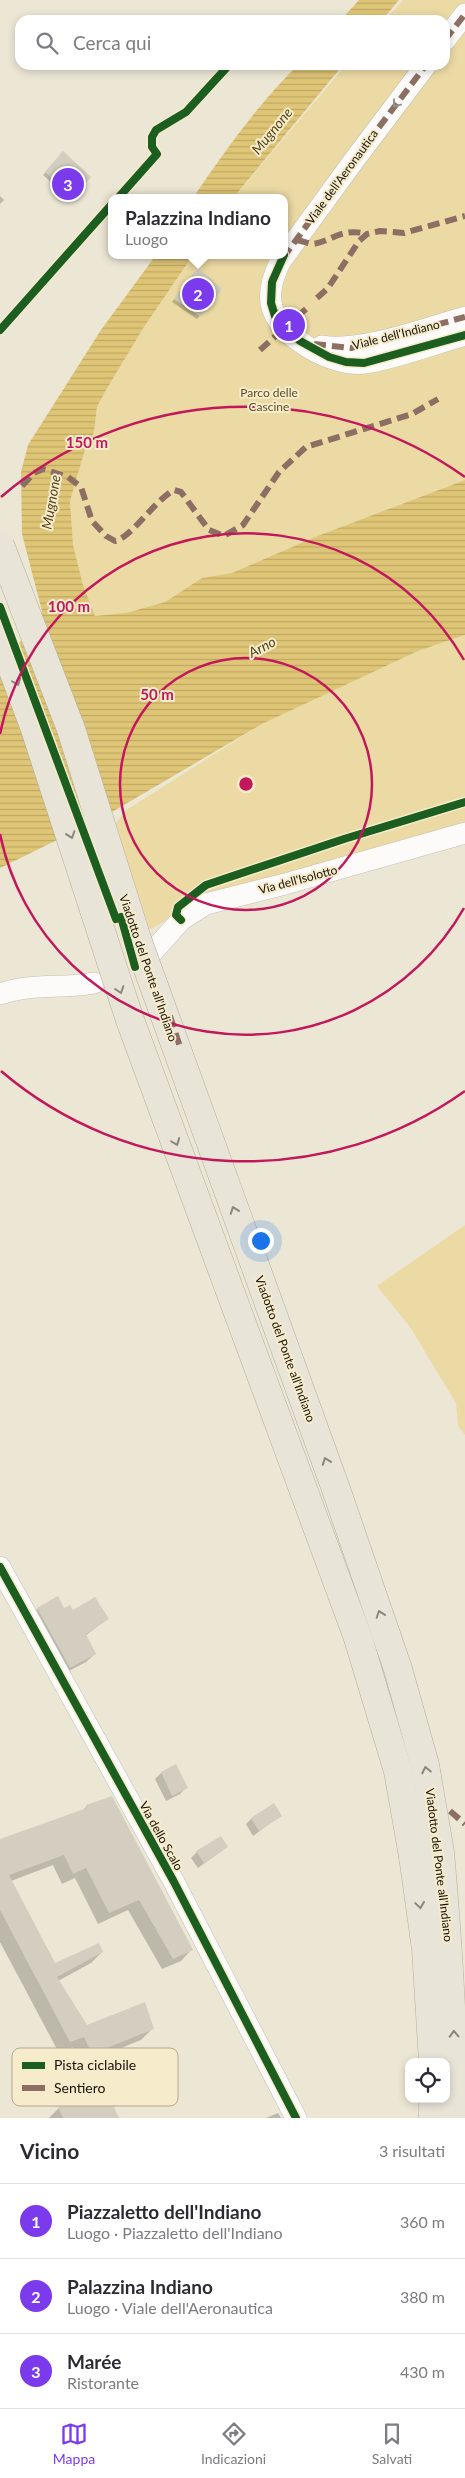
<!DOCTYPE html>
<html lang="it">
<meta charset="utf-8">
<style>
:root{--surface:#fff;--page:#f7f7f7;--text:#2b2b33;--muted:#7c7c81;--line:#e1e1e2;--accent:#7c3aed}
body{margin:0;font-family:Lato,sans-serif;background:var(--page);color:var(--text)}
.controls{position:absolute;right:15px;bottom:15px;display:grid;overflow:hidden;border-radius:10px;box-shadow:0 2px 8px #0003}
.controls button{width:45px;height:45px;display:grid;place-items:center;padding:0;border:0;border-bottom:1px solid var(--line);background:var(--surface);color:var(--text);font:25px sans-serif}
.you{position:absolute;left:260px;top:1240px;width:18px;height:18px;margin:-12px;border:4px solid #fff;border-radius:50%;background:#1a73e8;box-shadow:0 0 0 8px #1a73e833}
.badge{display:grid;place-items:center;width:32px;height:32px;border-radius:50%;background:var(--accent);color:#fff;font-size:16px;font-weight:700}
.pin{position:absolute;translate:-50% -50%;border:2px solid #fff;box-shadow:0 1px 5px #0006}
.popup{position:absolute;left:108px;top:194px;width:180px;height:65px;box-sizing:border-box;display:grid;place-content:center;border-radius:10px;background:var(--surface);filter:drop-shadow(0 1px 4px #0005);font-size:16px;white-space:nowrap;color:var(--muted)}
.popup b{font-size:19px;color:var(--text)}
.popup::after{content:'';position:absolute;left:50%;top:100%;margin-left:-10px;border:10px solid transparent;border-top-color:var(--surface)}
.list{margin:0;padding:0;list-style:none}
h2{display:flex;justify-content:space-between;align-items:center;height:65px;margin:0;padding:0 20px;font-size:21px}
h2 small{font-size:16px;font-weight:400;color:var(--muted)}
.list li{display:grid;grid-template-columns:32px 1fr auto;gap:15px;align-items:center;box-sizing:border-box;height:75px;padding:0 20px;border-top:1px solid var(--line)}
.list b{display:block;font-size:19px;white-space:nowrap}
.list p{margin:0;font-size:16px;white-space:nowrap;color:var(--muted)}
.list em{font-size:16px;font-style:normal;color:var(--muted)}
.icon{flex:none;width:28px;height:28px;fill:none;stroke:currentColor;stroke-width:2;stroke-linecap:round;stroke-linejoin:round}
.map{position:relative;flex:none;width:465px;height:2118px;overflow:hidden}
.search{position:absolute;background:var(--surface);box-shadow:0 2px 8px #0003;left:15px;right:15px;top:15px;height:55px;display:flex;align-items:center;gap:12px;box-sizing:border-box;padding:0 18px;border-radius:15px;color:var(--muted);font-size:19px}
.sheet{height:290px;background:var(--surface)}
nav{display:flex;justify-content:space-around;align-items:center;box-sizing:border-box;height:70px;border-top:1px solid var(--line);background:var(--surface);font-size:14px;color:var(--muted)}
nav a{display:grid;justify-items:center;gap:2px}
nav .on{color:var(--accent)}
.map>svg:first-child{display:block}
</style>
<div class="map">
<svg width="465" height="2118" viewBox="0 0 465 2118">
<defs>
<pattern id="water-rules" width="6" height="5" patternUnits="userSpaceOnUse" patternTransform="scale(1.25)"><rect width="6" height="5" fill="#dfc576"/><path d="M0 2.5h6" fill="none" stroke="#bfa865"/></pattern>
</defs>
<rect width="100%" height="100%" fill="#ece6d5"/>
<g fill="#ecdaa5">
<polygon points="403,0 465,0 465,480 315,537 232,573 202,578 165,602 126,613 95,616 83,585 73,545 70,501 84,453 94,432 97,407 106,390 144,327 193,255 284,255 284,198 233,198 346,65 445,65 445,20 385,20"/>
<polygon points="465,635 465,822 204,900 147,931 116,823 126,810 262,724 418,651"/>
<polygon points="465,1225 465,1435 458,1426 456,1403 410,1327 377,1286"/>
</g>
<g fill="url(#water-rules)">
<polygon points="359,0 399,0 382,20 341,20"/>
<path d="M 298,65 L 343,65 L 233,198 L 193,198 C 224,152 258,104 298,65 Z"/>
<polygon points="156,255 193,255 144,327 106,390 97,407 94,432 84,453 70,501 73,545 83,585 95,616 126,613 165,602 202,578 232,573 315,537 465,480 465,635 418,651 262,724 100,819 0,868 0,658 31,633 42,611 22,534 21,472 28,445 101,330"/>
</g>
<g fill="#0003">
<polygon points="63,153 90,177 70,199 43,175"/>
<polygon points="0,196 4,200 0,204"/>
<polygon points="195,272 221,290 197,319 172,302"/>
<polygon points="37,1609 73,1612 107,1619 85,1636 95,1654 86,1662 61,1675 29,1617"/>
<polygon points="161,1773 186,1788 180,1794 166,1801 155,1779"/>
<polygon points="87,1806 192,1949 181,1961 162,1969 128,1910 98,1924 75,1878 62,1884 53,1865 11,1881 55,1964 102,1952 91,1963 58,1981 86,2027 153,2028 141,2040 81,2064 73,2047 59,2053 0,1942 0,1840 81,1812"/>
<polygon points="280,1816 253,1836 246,1824 252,1818"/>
<polygon points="227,1847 198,1868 191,1858 197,1852"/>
<polygon points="106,2091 118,2118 49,2118 59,2108"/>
<polygon points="278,2113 281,2118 266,2118"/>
</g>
<g fill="#d3cec0">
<polygon points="63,151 91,177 74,197 45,172"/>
<polygon points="198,268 222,289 201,317 174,299"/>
<polygon points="58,1596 64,1608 70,1605 73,1610 95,1597 109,1619 86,1634 96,1654 70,1668 37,1608"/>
<polygon points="176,1764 188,1788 172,1796 161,1772"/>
<polygon points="112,1796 193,1950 173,1959 139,1900 109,1913 86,1868 73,1874 64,1855 9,1875 55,1963 99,1943 103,1952 57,1977 87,2025 145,2002 154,2029 92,2054 84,2037 70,2042 0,1910 0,1839 87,1808 86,1805"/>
<polygon points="274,1803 282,1816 259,1831 251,1818"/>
<polygon points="221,1836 228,1847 204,1863 196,1851"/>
<polygon points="106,2090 119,2118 63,2118 58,2107"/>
</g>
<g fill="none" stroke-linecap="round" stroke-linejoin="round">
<defs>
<g id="minor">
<polyline points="445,40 465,14"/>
<path d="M 426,65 L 355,159 L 280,262 C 274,275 269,288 271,303 C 276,336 334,368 365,363 C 397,358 433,344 465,335"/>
<path d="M 322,346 C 359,353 427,328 465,317"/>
<polyline points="148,957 181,920 206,904 285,884 465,833"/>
<path d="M 0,994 C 30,983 63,989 94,983"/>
<polyline points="0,1567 174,1882 296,2118"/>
</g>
<g id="highway">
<path d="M 440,1852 C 448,1942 454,2027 454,2118"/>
<polyline points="413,1856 426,1949 433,2062"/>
<polyline points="433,2118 433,2099"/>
</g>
</defs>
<use href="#minor" stroke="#c3beb1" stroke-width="22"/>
<use href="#highway" stroke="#b4ae9b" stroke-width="29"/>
<use href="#minor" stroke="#fcfbf9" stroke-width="21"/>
<use href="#highway" stroke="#e9e4d8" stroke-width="28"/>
<defs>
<g id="highway-bridge">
<polyline points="0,545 71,729 137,939 337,1492 398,1669 425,1765 440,1852"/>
<polyline points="0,636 34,726 130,1020 358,1638 398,1771 413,1856"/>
</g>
</defs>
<use href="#highway-bridge" stroke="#b4ae9b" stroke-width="29" stroke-linecap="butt"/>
<use href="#highway-bridge" stroke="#e9e4d8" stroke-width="28"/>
<g stroke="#8d6e63" stroke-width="6" stroke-dasharray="12 6" stroke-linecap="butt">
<polyline points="445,40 465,14"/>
<path d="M 297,240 L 312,244 C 332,242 340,227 367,234"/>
<polyline points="283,258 355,159 426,65"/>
<polyline points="317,298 328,288 359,241 367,234 380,231 404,233 465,216"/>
<polyline points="314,344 351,348 465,317"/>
<polyline points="260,350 306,309"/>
<path d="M 22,486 L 34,473 L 43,469 L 68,477 L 81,487 L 92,521 L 106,536 L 115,541 C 132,537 153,502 174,490 L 181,492 L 209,530 L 224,536 L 243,525 L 279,472 L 306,447 L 412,414 L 438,399"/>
<polyline points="170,1016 181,1050"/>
<polyline points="450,1811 465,1824"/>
</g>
<defs>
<g id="cycleway">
<polyline points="118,198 157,154 152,147 152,137 156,130 186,112 229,65"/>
<polyline points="284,255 272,282 271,303 275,316 285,328 300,341 329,357 346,362 364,363 465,335"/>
<polyline points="0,330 112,204"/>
<polyline points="0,607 116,919 121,917 135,967"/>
<polyline points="181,920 176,915 178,907 206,885 344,839 465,802"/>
<polyline points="0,1567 174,1882 296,2118"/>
</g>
</defs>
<use href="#cycleway" stroke="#f6ebcb" stroke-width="11"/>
<use href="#cycleway" stroke="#1b5e20" stroke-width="8"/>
</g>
<defs><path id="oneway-chevron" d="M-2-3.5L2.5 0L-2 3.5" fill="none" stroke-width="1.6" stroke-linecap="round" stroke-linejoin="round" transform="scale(1.25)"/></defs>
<use stroke="#94928c" href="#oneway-chevron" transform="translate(396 104) rotate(127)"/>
<g stroke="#8a867a">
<use href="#oneway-chevron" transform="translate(17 682) rotate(69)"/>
<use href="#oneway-chevron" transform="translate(71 835) rotate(71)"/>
<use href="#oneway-chevron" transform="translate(120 990) rotate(72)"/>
<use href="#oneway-chevron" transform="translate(176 1142) rotate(69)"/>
<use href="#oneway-chevron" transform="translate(234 1210) rotate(-110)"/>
<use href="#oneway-chevron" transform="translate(326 1461) rotate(-110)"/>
<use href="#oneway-chevron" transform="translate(380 1614) rotate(-109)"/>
<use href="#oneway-chevron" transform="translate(426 1770) rotate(-102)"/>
<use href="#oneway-chevron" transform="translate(420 1905) rotate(82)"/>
<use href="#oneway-chevron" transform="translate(454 2034) rotate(-92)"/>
</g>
<g fill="none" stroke="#c2185b" stroke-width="2.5">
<circle cx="246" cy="784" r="126"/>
<path d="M464 908A251 251 0 0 1 0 834M0 734A251 251 0 0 1 464 660"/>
<path d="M465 1091A377 377 0 0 1 1 1071M1 497A377 377 0 0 1 465 477"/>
</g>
<g text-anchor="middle" stroke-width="4" stroke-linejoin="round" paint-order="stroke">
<g font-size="12" fill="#161207" stroke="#f6ebcb">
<text transform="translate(342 177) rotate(-54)" y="4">Viale dell'Aeronautica</text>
<text transform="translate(396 335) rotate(-14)" y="4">Viale dell'Indiano</text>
<text transform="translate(298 880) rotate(-15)" y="4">Via dell'Isolotto</text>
<text transform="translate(148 968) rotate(71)" y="4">Viadotto del Ponte all'Indiano</text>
<text transform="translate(285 1349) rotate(70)" y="4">Viadotto del Ponte all'Indiano</text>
<text transform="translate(161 1836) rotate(61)" y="4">Via dello Scalo</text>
<text transform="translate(439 1865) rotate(83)" y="4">Viadotto del Ponte all'Indiano</text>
</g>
<g font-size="12" fill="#5e5024" stroke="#f6ebcb">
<text x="269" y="397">Parco delle<tspan x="269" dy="14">Cascine</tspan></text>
</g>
<g font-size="14" font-style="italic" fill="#534519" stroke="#f6ebcb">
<text transform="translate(272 131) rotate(-51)" y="5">Mugnone</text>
<text transform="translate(51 502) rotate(-80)" y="5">Mugnone</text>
<text transform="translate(262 647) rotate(-28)" y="5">Arno</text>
</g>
</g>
<rect x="12" y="2048" width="166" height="58" rx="8" fill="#f6ebcb" stroke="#b3aa90" stroke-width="1"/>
<rect x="22" y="2062" width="23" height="7" fill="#1b5e20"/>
<rect x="22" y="2085" width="23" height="6" fill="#8d6e63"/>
<g font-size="14" fill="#161207">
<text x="54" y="2070">Pista ciclabile</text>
<text x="54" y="2093">Sentiero</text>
</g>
<circle cx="246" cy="784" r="8" fill="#c2185b" stroke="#f6ebcb" stroke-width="2.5"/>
<g font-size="15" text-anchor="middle" font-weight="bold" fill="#c2185b" stroke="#f6ebcb" stroke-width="4" stroke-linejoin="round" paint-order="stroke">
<text x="87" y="448">150 m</text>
<text x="69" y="612">100 m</text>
<text x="157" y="700">50 m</text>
</g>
</svg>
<div class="controls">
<button><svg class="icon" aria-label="locate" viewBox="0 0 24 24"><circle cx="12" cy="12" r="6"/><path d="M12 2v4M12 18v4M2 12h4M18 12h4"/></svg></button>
</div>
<div class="you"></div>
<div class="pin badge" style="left:289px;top:325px">1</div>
<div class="pin badge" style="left:198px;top:294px">2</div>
<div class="popup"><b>Palazzina Indiano</b>Luogo</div>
<div class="pin badge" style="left:68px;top:184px">3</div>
<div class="search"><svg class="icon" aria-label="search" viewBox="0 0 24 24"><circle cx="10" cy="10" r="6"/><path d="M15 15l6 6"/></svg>Cerca qui</div>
</div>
<section class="sheet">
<h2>Vicino<small>3 risultati</small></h2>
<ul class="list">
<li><span class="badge">1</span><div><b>Piazzaletto dell'Indiano</b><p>Luogo · Piazzaletto dell'Indiano</p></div><em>360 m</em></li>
<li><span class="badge">2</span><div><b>Palazzina Indiano</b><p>Luogo · Viale dell'Aeronautica</p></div><em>380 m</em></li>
<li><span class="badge">3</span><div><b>Marée</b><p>Ristorante</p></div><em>430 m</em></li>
</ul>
</section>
<nav>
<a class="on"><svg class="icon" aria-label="map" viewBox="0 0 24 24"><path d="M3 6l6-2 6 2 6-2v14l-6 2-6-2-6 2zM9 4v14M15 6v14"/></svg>Mappa</a>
<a><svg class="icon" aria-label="directions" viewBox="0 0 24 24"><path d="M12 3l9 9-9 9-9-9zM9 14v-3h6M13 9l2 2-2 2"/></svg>Indicazioni</a>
<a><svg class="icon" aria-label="saved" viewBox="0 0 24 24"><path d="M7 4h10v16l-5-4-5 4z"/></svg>Salvati</a>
</nav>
